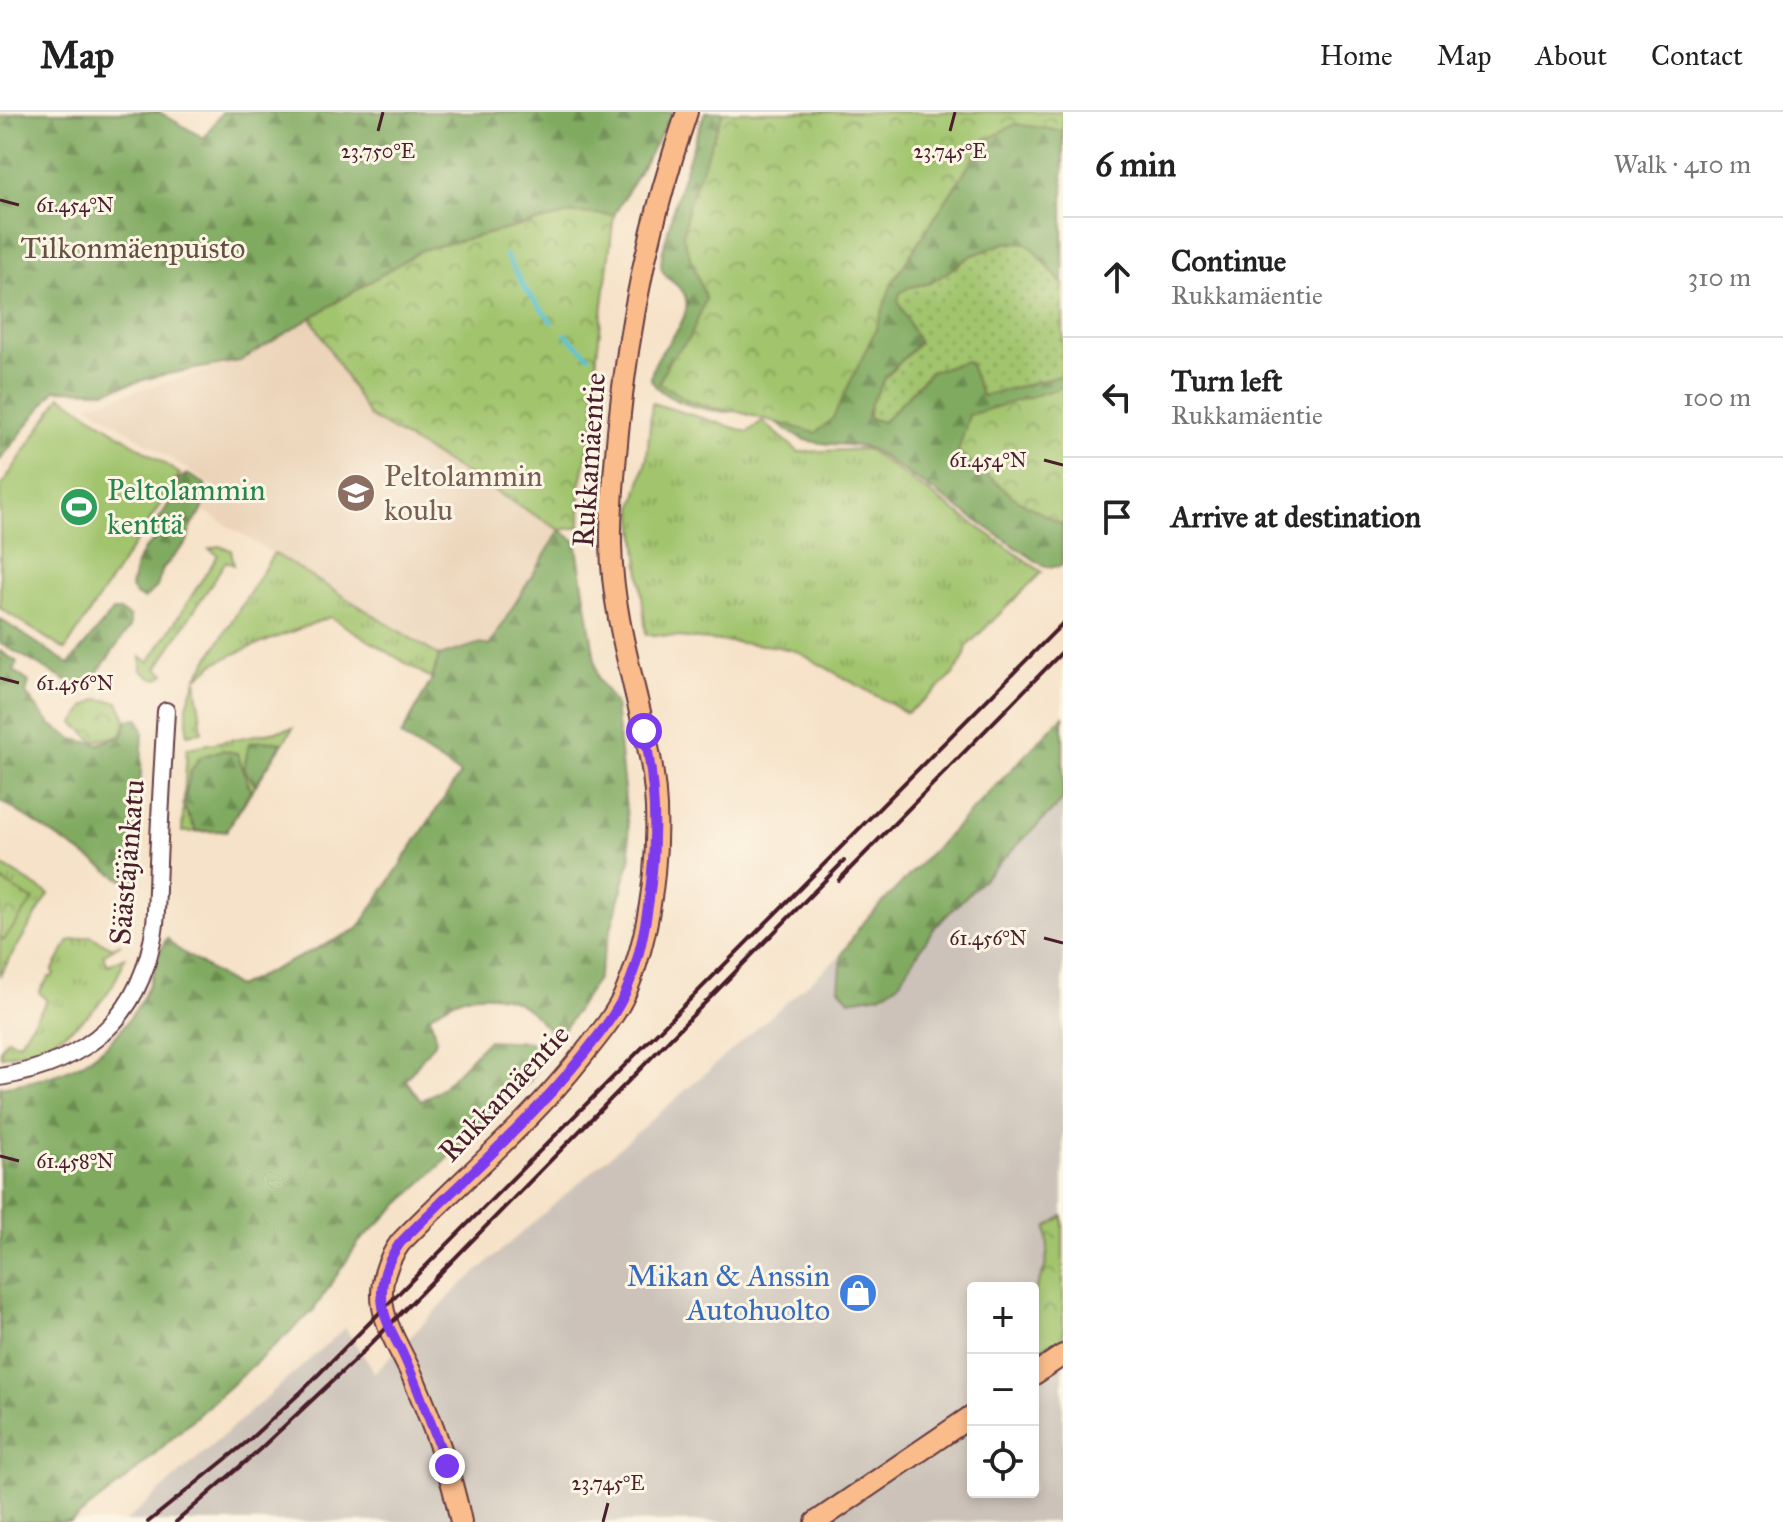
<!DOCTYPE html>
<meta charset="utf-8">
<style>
:root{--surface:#fff;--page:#f6f6f6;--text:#222;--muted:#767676;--line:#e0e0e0}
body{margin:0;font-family:"IM FELL Great Primer",serif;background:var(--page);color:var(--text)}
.controls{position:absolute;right:24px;bottom:24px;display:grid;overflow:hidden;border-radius:8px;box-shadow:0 4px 12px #0003}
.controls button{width:72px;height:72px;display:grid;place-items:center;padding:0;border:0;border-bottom:2px solid var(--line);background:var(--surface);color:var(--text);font:40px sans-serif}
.stop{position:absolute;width:24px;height:24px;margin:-18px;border:6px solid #7c3aed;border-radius:50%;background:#fff}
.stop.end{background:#7c3aed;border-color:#fff;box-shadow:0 2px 8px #0008}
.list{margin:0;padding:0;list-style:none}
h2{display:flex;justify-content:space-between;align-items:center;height:104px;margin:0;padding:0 32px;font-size:34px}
h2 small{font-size:26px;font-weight:400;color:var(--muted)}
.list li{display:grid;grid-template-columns:52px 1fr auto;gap:24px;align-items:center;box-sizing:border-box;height:120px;padding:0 32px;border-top:2px solid var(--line)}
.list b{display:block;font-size:30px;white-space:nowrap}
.list p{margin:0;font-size:26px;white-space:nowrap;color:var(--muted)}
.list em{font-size:26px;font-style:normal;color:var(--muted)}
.icon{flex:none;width:44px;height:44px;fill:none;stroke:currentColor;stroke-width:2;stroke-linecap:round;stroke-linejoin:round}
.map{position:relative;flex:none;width:1063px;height:1410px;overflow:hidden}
header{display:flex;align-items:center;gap:48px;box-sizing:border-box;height:112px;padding:0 40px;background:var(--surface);border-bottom:2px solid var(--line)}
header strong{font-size:38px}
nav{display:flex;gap:44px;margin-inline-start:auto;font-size:28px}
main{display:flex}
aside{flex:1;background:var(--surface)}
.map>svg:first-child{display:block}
</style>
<header>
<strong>Map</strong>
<nav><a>Home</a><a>Map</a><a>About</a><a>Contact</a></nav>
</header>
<main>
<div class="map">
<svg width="1063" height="1410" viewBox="0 0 1063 1410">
<defs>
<pattern id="grass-tufts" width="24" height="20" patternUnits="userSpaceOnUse" patternTransform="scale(2)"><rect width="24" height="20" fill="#a1c46d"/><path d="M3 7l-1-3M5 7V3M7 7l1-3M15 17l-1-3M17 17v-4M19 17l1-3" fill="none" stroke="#859f5a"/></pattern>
<pattern id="forest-firs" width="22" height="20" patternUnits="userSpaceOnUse" patternTransform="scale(2)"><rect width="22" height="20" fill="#80aa60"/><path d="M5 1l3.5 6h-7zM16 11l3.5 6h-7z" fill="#6b8a4f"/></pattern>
<pattern id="park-crowns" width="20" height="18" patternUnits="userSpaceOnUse" patternTransform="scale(2)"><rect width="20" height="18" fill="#a1c46d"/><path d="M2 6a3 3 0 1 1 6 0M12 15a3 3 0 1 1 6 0" fill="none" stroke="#859f5a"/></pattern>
<pattern id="garden-dots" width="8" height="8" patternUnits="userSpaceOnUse" patternTransform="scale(2)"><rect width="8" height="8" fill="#a1c46d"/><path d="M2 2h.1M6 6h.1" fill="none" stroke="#859f5a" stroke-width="1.8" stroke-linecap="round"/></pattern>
</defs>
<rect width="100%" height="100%" fill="#fcf5e5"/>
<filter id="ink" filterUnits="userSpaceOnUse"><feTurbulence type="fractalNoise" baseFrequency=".0125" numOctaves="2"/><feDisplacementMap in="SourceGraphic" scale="16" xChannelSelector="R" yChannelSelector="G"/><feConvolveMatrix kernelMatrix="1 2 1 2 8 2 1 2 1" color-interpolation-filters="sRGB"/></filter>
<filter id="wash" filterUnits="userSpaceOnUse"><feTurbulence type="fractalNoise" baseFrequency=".006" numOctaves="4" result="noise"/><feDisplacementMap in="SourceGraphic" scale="32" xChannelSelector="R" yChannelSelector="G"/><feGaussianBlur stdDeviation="1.8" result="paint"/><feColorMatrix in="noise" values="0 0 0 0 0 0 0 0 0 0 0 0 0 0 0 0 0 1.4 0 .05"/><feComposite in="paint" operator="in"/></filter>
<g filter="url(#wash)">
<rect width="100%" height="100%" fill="#f6e2c8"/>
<polygon fill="#ebd3b8" points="311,206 369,304 560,418 488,535 480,531 439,544 201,397 215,375 88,293 240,249"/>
<path fill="#ccc2b9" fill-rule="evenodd" d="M 1063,688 L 1063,1410 L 125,1410 L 345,1216 L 375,1261 L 457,1177 L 842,842 L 839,875 L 898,872 L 934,816 ZM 973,1176 L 1033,1176 L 1033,1380 L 973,1380 Z"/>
<g fill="url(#grass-tufts)" stroke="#76724c" stroke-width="2">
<path d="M 652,291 L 748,320 L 762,309 L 799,340 L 867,337 L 1042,460 L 967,534 C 963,564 929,583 907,601 L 796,539 L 773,534 L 646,522 L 633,396 L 647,345 Z"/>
<polygon points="219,434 231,438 234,453 226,449 157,556 165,562 158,567 150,565 141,558 141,545 149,550 218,443 209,437"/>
<polygon points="274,441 439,544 432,567 330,505 241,539 215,551 196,567 202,620 187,622 187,594 196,567"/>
<polygon points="293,616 226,719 182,720 187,636"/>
<polygon points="0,752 49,782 0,863"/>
<path d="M 91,824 L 112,836 L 121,832 L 103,843 L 108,853 L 125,845 C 108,899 56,937 1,944 C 0,937 2,933 7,927 L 19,931 L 47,889 L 39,880 L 49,865 L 52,865 L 54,861 L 52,859 L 69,829 Z"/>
</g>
<g fill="url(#forest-firs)" stroke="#656446" stroke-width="2">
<polygon points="20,0 159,0 204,26 222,0 674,0 614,103 574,101 422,138 240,249 157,264 106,279 55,278 0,348 0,5"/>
<path d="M 705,0 L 1063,0 L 1063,173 L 1032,136 L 1024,131 L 1015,130 L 1005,131 L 971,144 L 931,172 L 915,174 L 898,189 L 919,231 L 886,264 L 867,302 L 869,306 L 883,310 L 930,260 L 966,249 L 969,250 L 982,284 L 1063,263 L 1062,454 L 1045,455 L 871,337 C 849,330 825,335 803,327 C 787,320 764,300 748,298 C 740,297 731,301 723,300 C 699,297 664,289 651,268 C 652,240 680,226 686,198 C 691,171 663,173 661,153 C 661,143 664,133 667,123 C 676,81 691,40 705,0 Z"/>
<path d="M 187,362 L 205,372 C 207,386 204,403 192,411 L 187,430 L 163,456 L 157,475 L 144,487 L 137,484 L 131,476 L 136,452 L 144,437 L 155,428 L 158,409 L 176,380 L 179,367 Z"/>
<path d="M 560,418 L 576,429 L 598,567 L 615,592 L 631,745 L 597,867 L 557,928 C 531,895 509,876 464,885 C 453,888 441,897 430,903 L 436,928 L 406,968 L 421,989 L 441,977 L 488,928 L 530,930 L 540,952 L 530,969 L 359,1130 L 313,1199 L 128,1366 L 71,1410 L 0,1410 L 0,975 C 70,964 109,948 144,883 C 154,865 155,843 167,826 L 175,835 L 237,875 L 358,817 L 460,662 L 401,624 L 432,567 L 439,544 L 481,531 L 489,534 Z"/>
<polygon points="113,499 120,499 130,505 130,515 91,570 84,575 77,575 0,531 0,507 69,552"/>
<polygon points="0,539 17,550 14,559 29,570 26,582 50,612 73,627 98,632 123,624 127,608 139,607 143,619 135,776 0,688"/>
<polygon points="1063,604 1063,688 934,816 898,872 880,883 849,888 839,876 842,842 860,814"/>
<polygon points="261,629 282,631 255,673 244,657 249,631"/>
<polygon points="222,638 237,641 251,678 226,719 196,719 183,693 191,659 200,645"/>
</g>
<g fill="url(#park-crowns)" stroke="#76724c" stroke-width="2">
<polygon points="723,0 1063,0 1063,19 1015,12 984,30 892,171 876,217 833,306 816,321 731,298 714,296 688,288 659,271 670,247 690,226 706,187 683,125 688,94"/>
<polygon points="574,101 614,103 597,242 594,311 580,375 580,415 560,418 369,304 311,206 422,138"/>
<polygon points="1063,275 1063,413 1019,389 958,340 969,303"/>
<polygon points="98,587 118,590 126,607 121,624 94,629 74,611 85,595"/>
<polygon points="0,768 33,788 4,828 0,825"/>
<polygon points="1063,1104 1063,1226 1033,1245 1033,1183 1045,1156 1048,1136 1047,1115"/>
</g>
<polygon fill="url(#garden-dots)" stroke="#76724c" stroke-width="2" points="1015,130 1024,131 1032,136 1063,173 1063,263 982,284 969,250 966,249 930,260 883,310 869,306 870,293 886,265 919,231 898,189 900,181 910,175 931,171 971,144 1005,131"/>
<polygon fill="#a1c46d" stroke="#76724c" stroke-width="2" points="61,284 180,362 65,538 0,496 0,376"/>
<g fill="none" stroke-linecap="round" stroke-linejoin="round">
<g stroke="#5bc4d7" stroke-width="4">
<polyline points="505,142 526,178 552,210"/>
<polyline points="565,222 589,244"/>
</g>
</g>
</g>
<g filter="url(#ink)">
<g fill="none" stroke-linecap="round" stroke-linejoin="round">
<defs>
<path id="minor" d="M 0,965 C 89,950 143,904 155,812 C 157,792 157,771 158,751 C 160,701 163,650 166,599"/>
<g id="major">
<polyline points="1033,1263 1063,1243"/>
<path d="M 461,1410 C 451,1359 432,1310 412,1263 C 402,1241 387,1218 383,1195 C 379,1172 387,1149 400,1131 C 461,1068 528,1013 582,944 C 598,924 617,902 627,877 C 654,812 664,714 650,645 C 636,575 612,504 611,432 C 610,395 615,357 618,320 C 629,207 650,108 687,0"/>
<polyline points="816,1410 973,1303"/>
</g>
</defs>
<use href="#minor" stroke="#643c43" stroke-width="20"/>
<use href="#major" stroke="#643c43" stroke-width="24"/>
<use href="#minor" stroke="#fff" stroke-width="16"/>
<use href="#major" stroke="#fabc8b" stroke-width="20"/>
<g stroke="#4a1f2b" stroke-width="4">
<polyline points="839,768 1063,539"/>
<polyline points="148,1410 248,1329 301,1280 1063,511"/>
<polyline points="176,1410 260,1337 359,1244 844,749"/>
</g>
</g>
</g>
<g fill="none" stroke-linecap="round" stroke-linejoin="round" filter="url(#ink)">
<path stroke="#7c3aed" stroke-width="10" d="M 447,1354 C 434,1319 421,1285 407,1251 C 399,1232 386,1214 383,1194 C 379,1171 387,1149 400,1131 C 462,1068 528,1012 583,943 C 599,923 617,901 627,877 C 641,844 647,807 651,771 C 657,720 655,669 644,619"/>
</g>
<path fill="none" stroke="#4a1f2b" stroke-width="3" d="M 378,19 L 383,0M 950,19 L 955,0M 0,88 L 19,93M 1044,348 L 1063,353M 0,566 L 19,571M 1044,826 L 1063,831M 0,1044 L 19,1049M 603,1410 L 608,1391"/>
<defs>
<symbol id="school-disc" viewBox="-11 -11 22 22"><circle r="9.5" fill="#8d6e63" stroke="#fcf5e5"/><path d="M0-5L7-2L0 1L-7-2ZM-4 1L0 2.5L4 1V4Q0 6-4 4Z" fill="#fff"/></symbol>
<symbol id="stadium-disc" viewBox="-11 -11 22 22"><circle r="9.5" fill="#2e9e5b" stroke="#fcf5e5"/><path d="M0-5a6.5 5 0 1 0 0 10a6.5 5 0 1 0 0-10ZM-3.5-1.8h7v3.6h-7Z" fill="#fff"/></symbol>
<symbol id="shop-disc" viewBox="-11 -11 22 22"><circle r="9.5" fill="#3f7fe0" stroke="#fcf5e5"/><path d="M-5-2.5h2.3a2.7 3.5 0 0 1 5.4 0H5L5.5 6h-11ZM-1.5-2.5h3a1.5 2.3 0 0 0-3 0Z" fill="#fff"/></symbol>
</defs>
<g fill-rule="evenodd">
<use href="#school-disc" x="334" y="359" width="44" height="44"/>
<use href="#stadium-disc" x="57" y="373" width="44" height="44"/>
<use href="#shop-disc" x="836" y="1159" width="44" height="44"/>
</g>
<g text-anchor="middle" stroke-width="6" stroke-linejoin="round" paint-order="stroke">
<g font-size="30" fill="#64513f" stroke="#fcf5e5">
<text x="133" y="146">Tilkonmäenpuisto</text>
</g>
<g font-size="30" fill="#4a1f2b" stroke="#fcf5e5">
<text transform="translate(589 348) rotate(-86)" y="10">Rukkamäentie</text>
<text transform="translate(127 750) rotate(-85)" y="10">Säästäjänkatu</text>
<text transform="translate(504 981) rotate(-47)" y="10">Rukkamäentie</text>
</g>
<g font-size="30" fill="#785e54" stroke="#fcf5e5" text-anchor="start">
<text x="384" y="374">Peltolammin<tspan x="384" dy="34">koulu</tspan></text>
</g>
<g font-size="30" fill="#27864d" stroke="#fcf5e5" text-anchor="start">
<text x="107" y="388">Peltolammin<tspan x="107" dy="34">kenttä</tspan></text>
</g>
<g font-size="30" fill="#366cbe" stroke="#fcf5e5" text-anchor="end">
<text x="830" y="1174">Mikan &amp; Anssin<tspan x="830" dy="34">Autohuolto</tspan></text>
</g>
</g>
<g font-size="20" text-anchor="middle" fill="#4a1f2b" stroke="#fcf5e5" stroke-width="6" stroke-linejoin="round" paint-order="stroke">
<text x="378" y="46">23.750°E</text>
<text x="950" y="46">23.745°E</text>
<text x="75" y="100">61.454°N</text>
<text x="988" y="355">61.454°N</text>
<text x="75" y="578">61.456°N</text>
<text x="988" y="833">61.456°N</text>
<text x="75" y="1056">61.458°N</text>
<text x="608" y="1378">23.745°E</text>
</g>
</svg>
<div class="controls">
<button>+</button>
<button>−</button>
<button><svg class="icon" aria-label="locate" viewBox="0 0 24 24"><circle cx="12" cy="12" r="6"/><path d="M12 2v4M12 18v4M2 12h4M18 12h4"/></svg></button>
</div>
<div class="stop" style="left:644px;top:619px"></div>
<div class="stop end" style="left:447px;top:1354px"></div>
</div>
<aside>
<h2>6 min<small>Walk · 410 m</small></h2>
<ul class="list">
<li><svg class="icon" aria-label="ahead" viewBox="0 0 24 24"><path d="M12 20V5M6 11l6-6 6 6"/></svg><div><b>Continue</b><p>Rukkamäentie</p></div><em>310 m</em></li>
<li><svg class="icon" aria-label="left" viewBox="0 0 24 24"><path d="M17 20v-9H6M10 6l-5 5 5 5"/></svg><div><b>Turn left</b><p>Rukkamäentie</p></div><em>100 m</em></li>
<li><svg class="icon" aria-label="arrive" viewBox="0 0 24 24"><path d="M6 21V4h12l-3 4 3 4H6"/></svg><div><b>Arrive at destination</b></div></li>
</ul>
</aside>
</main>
